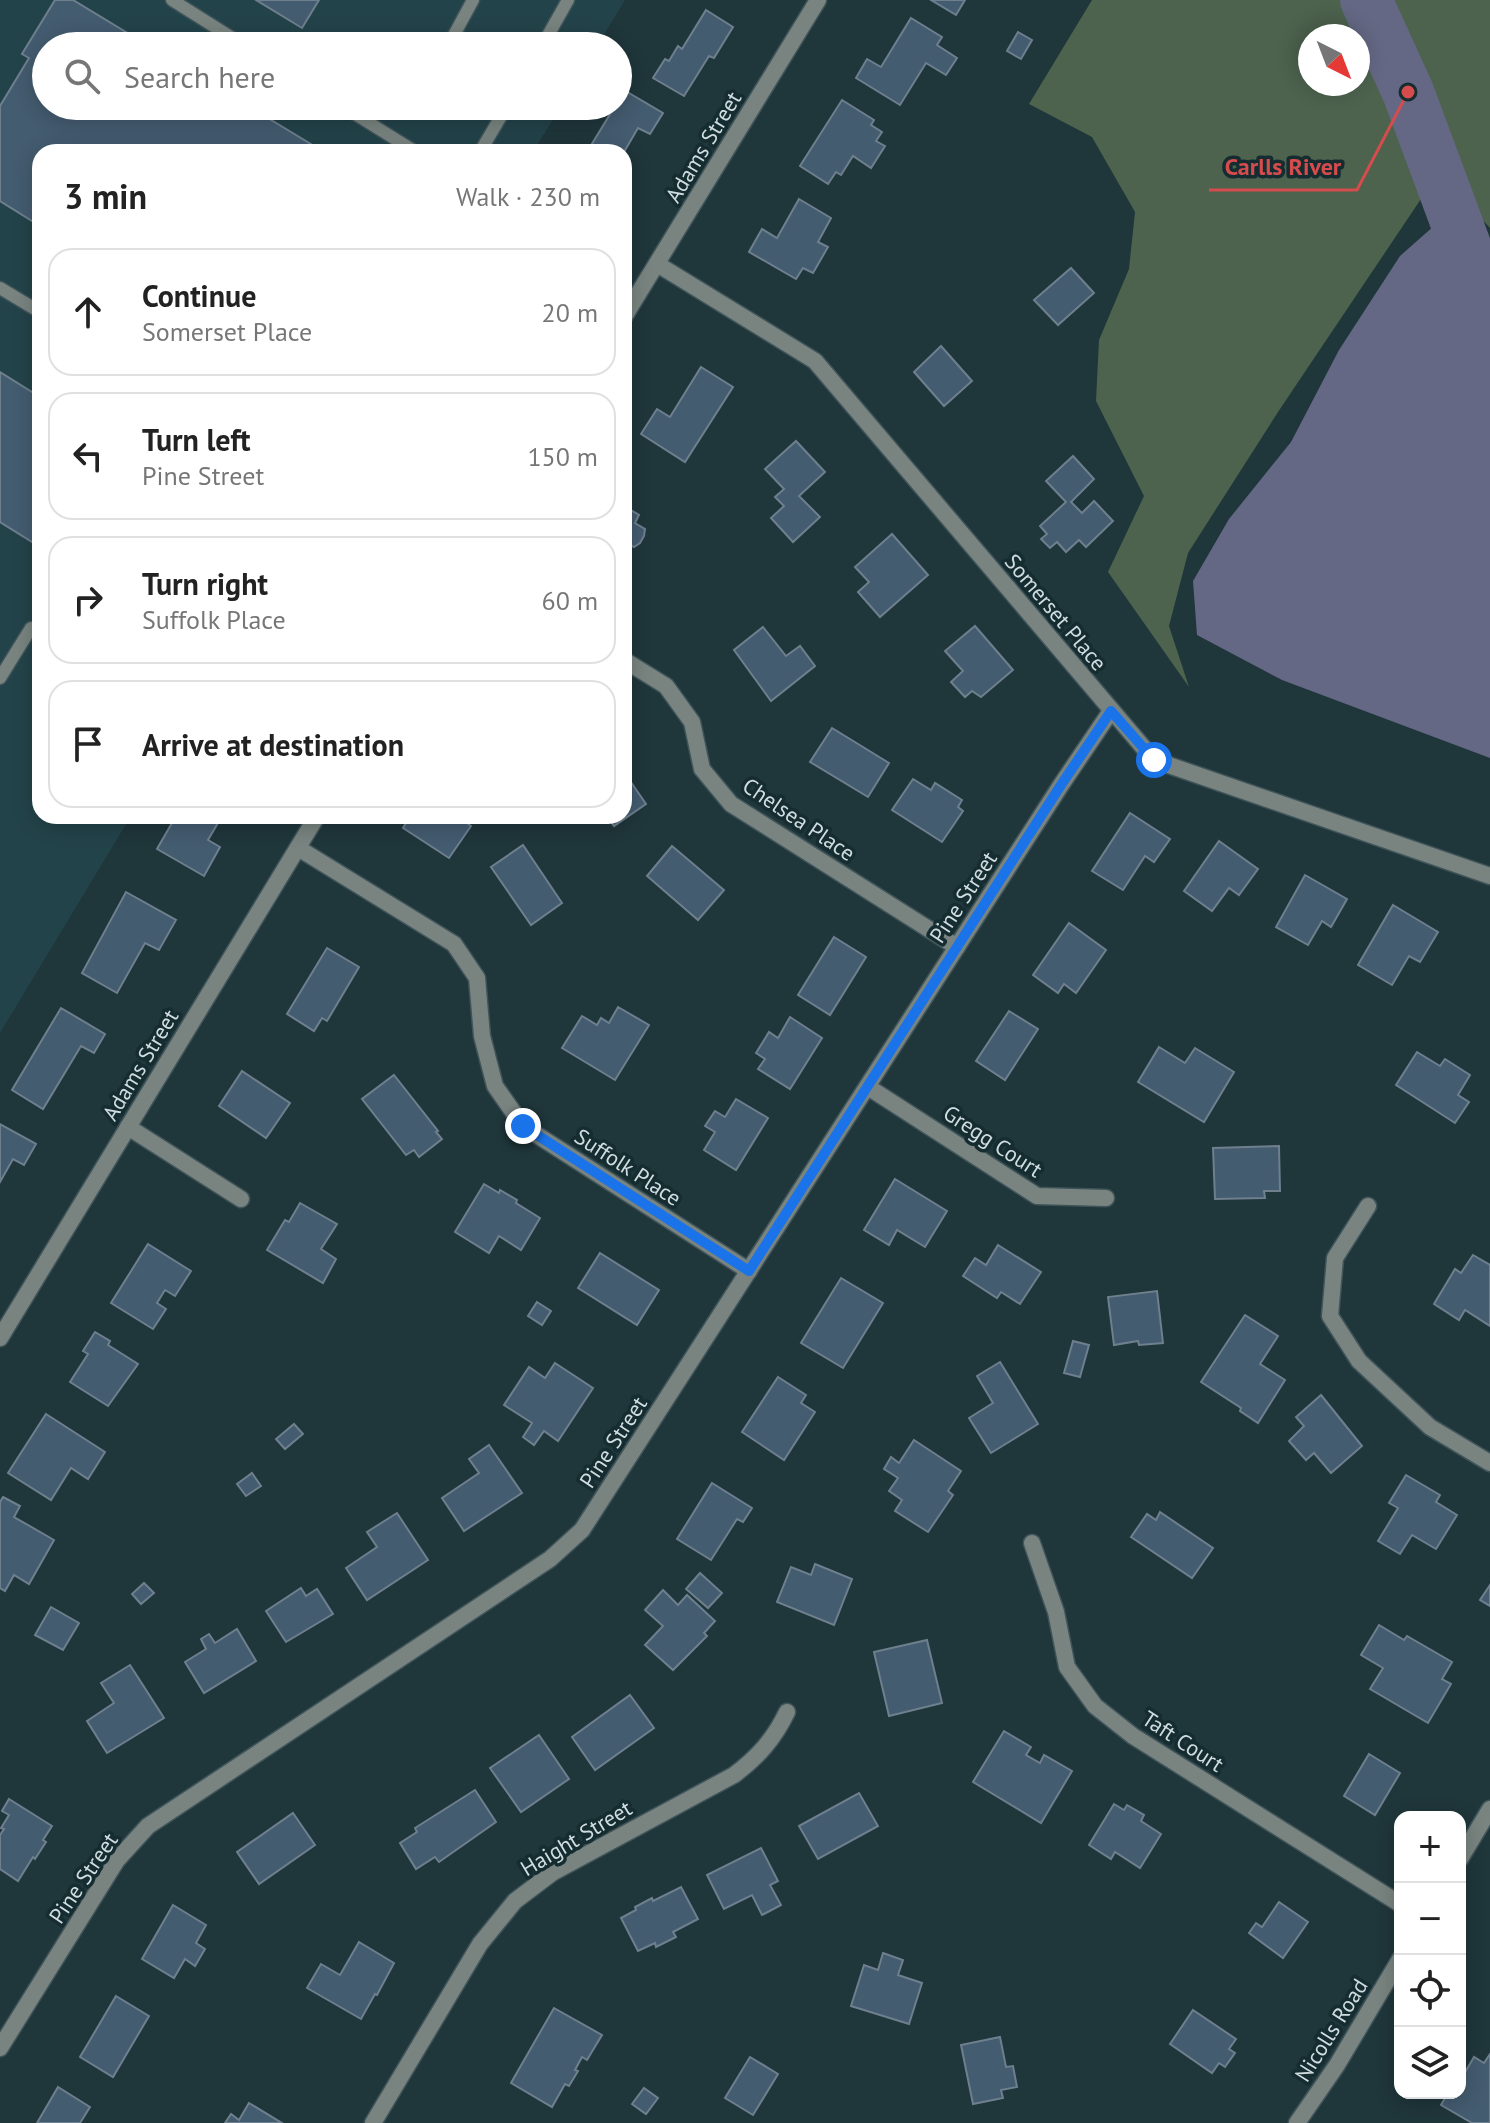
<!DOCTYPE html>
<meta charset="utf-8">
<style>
:root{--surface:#fff;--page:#f2f2f2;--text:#222;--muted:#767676;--line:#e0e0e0}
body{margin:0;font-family:"PT Sans",sans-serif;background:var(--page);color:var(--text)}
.controls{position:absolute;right:24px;bottom:24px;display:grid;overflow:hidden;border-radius:16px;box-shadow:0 4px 20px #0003}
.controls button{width:72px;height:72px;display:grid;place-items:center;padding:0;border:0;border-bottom:2px solid var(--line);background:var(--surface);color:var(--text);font:40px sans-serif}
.compass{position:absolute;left:1298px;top:24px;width:72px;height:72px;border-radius:50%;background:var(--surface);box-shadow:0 4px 20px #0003;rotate:138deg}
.stop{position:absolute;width:24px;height:24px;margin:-18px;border:6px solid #1a73e8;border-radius:50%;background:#fff}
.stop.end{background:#1a73e8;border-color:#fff;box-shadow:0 2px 8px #0008}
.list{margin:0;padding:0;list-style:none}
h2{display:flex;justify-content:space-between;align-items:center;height:104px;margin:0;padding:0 32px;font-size:34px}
h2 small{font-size:26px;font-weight:400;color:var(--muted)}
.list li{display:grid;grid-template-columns:52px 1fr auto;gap:24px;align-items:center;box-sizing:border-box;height:128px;margin:0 16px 16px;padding:0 16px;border:2px solid var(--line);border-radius:24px}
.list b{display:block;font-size:30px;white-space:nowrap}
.list p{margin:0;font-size:26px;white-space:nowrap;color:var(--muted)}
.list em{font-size:26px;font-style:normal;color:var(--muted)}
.icon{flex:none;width:44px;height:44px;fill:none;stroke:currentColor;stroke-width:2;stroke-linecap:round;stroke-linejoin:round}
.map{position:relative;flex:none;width:1490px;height:2123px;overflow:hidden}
.search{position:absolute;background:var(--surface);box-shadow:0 4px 20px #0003;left:32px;top:32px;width:600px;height:88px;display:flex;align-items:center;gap:20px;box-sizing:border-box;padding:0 28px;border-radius:44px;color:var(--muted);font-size:30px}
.panel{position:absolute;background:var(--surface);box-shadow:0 4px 20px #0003;left:32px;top:144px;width:600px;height:680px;border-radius:24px}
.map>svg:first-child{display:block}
</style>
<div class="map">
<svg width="1490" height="2123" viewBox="0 0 1490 2123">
<rect width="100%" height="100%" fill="#1f363b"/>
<polygon fill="#23434a" points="0,0 625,0 597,46 46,46 46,106 561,106 533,152 40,152 40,816 131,816 0,1033"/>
<path fill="#4d634e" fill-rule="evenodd" d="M 1092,0 L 1490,0 L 1490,228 L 1461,197 L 1453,171 L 1425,193 L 1278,412 L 1188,553 L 1169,626 L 1189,687 L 1108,572 L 1144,496 L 1096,401 L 1099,340 L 1129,269 L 1135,212 L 1092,137 L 1029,104 ZM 1310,36 L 1358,36 L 1358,84 L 1310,84 Z"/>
<polygon fill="#646884" points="1452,210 1481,231 1490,247 1490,758 1282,680 1197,635 1193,581 1229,519 1291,442 1339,350 1400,256"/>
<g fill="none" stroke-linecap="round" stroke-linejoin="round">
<polyline stroke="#646884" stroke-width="52" points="1366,0 1408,92 1490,313"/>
</g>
<g fill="#445c70" stroke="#6e7f8e" stroke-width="2">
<polygon points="55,0 73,0 149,46 46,46 46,106 248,106 324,152 40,152 40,226 0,201 0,106 29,58 22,54"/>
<polygon points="256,0 319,0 302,28"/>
<polygon points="931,0 965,0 956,15"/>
<polygon points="706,10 733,27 714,58 709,56 684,96 653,78 665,59 669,61 678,46 682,49"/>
<polygon points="911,18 942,37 937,45 957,58 946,75 926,63 900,105 856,78 867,59 881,67"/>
<polygon points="1018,32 1032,40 1021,59 1007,51"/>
<polygon points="624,90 663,113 650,134 638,128 624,152 587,152 615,106 618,106 618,100"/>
<polygon points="842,100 874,120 871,125 882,132 876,141 885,146 871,168 853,156 841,175 836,172 828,184 800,166"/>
<polygon points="799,199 831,218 818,242 828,247 813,273 803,268 796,279 749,252 762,229 777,238"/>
<polygon points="1071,268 1094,293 1058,325 1034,300"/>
<polygon points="941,346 972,381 944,406 914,372"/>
<polygon points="701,367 733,387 685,462 641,434 657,409 670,417"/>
<polygon points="0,372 40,397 40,547 0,522"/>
<polygon points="796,441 825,472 799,496 820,517 793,542 771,518 784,506 775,497 784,489 765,469"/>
<polygon points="1073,456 1094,479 1071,502 1082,513 1094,501 1113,521 1086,547 1079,540 1066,552 1057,542 1050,548 1041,539 1047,534 1040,526 1066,502 1046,481"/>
<polygon points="624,506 639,515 635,523 645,529 644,536 640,543 634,547 624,541"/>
<polygon points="892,534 928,575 880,617 858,592 869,582 855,567"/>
<polygon points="975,626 1013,670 981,697 972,691 965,697 951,682 963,671 945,651"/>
<polygon points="763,627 786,656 800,646 815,666 771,701 734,650"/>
<polygon points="832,728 889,763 868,797 810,762"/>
<polygon points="624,772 646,804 614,826 607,816 624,816"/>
<polygon points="913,779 931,790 935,783 962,800 958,807 963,811 942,842 892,810"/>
<polygon points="1130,813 1170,839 1154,862 1145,856 1123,890 1092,871"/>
<polygon points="176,816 222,816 208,840 220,847 204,876 157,849"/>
<polygon points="410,816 456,816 471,826 449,858 403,828"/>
<polygon points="1219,841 1258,869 1239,895 1229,888 1212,911 1184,891"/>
<polygon points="523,845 562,903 531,925 491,867"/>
<polygon points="672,846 724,890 698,920 647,876"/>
<polygon points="1305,875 1347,899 1331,927 1322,921 1308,945 1276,927"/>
<polygon points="126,892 176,920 159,950 145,943 117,993 82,973"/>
<polygon points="1393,905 1438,932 1420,962 1409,956 1392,985 1358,965"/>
<polygon points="1069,923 1106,950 1076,993 1064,984 1058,993 1033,975"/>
<polygon points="834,937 866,957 830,1015 798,995"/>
<polygon points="327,948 359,967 327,1021 322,1018 314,1031 287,1014"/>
<polygon points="618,1007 649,1025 615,1080 562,1048 582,1016 597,1025 601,1018 609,1023"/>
<polygon points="61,1008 105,1034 94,1053 81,1046 43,1109 12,1090"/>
<polygon points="1009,1011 1038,1029 1005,1080 976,1061"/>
<polygon points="790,1017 822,1038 790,1089 758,1069 765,1059 756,1053 769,1032 778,1038"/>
<polygon points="1159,1047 1185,1063 1195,1048 1234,1072 1204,1122 1138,1082"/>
<polygon points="1417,1052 1440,1066 1445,1059 1470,1075 1458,1095 1469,1102 1455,1123 1396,1085"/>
<polygon points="242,1071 290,1103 266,1138 219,1106"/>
<polygon points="394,1075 438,1131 436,1132 442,1139 419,1157 414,1150 406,1155 362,1099"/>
<polygon points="736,1099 768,1118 736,1170 704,1150 715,1132 705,1126 715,1111 725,1117"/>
<polygon points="0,1124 36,1144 24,1165 13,1159 0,1182"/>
<polygon points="1279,1146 1280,1191 1264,1191 1265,1198 1215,1199 1213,1148"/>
<polygon points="895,1179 947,1211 925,1247 897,1230 889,1245 864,1230"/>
<polygon points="484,1184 499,1193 500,1190 517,1200 516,1203 540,1218 521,1250 499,1236 489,1253 455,1232"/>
<polygon points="300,1203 337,1224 321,1249 336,1259 323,1283 267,1250 285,1220 289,1222"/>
<polygon points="148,1244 191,1271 175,1296 165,1290 157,1303 166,1309 153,1329 111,1303"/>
<polygon points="998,1245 1041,1272 1020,1304 1001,1292 997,1298 963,1276 975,1258 986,1265"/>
<polygon points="600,1253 659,1290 637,1325 578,1288"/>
<polygon points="1473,1255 1490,1265 1490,1326 1465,1310 1459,1320 1434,1304 1455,1269 1461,1273"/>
<polygon points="841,1278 883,1303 843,1368 801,1343"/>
<polygon points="1157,1291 1163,1343 1139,1345 1138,1341 1114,1345 1108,1297"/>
<polygon points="537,1302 551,1311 542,1325 528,1316"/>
<polygon points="1245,1315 1278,1336 1260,1364 1285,1380 1258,1423 1240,1411 1241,1408 1201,1382"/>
<polygon points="95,1332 110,1341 108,1345 138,1364 108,1406 70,1382 88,1354 83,1351"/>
<polygon points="1073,1341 1089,1345 1080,1377 1064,1373"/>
<polygon points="1000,1362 1038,1424 991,1453 969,1418 993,1403 977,1376"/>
<polygon points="555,1363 593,1388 558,1441 544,1431 534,1445 523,1437 532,1423 504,1405 529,1367 545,1378"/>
<polygon points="778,1377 806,1395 801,1403 815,1412 784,1460 742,1432"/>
<polygon points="1321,1395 1362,1446 1331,1473 1314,1453 1306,1460 1289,1441 1304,1426 1296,1417"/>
<polygon points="46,1414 105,1452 88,1479 71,1468 51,1500 8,1473"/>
<polygon points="294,1424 303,1434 285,1449 276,1439"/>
<polygon points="914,1440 961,1471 948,1491 953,1495 928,1532 895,1511 902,1500 889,1491 898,1478 884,1469 891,1457 899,1463"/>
<polygon points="489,1445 522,1493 464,1531 442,1498 479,1473 469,1459"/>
<polygon points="252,1473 261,1486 246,1496 237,1484"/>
<polygon points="1406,1475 1440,1495 1436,1502 1457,1515 1436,1549 1412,1535 1400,1554 1378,1541 1398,1508 1389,1503"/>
<polygon points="712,1483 752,1508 743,1522 737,1519 711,1560 677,1539"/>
<polygon points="3,1497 20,1506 14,1517 54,1540 29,1584 14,1575 5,1591 0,1588 0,1502"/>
<polygon points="1160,1512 1213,1548 1192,1578 1131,1537 1147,1514 1156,1520"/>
<polygon points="397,1513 428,1560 367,1600 346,1568 377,1547 367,1532"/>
<polygon points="815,1564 852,1579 834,1625 777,1602 791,1567 811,1575"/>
<polygon points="700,1573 722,1593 708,1608 686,1589"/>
<polygon points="144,1583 154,1593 141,1604 132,1594"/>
<polygon points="1490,1585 1490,1606 1480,1600"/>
<polygon points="301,1588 306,1596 317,1589 333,1614 286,1642 266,1611"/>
<polygon points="663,1590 678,1605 687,1595 715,1621 704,1633 707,1636 673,1670 645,1645 663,1626 645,1610"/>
<polygon points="51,1607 79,1623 63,1650 35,1635"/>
<polygon points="1379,1625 1404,1640 1407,1636 1452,1662 1442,1679 1451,1684 1428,1723 1370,1689 1383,1668 1361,1655"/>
<polygon points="237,1629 256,1661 204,1693 185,1662 206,1649 201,1639 209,1634 215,1643"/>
<polygon points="927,1640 942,1703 889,1716 874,1652"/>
<polygon points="130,1665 164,1718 107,1753 87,1721 114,1703 101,1683"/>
<polygon points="630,1695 654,1728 595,1770 572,1737"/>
<polygon points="1004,1731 1031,1747 1026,1755 1040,1763 1044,1755 1072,1771 1041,1823 973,1782"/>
<polygon points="539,1735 569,1779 521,1812 490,1768"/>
<polygon points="1369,1754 1400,1773 1375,1815 1344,1796"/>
<polygon points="475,1790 496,1822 439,1862 435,1857 416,1869 400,1843 417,1832 415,1828"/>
<polygon points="859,1793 878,1826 818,1859 799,1826"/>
<polygon points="9,1799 52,1826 43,1840 46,1842 35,1859 33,1857 18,1881 0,1869 0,1835 4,1829 1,1828 9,1815 2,1811"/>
<polygon points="1114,1804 1124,1810 1127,1805 1144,1815 1141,1821 1161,1834 1140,1868 1115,1852 1111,1859 1089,1845"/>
<polygon points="293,1813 315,1845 259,1884 237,1852"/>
<polygon points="761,1848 778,1881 770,1885 781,1905 762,1915 752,1895 724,1909 707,1875"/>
<polygon points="681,1887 698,1919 673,1932 676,1937 656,1947 655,1943 638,1951 621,1918 636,1910 635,1907 652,1898 653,1901"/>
<polygon points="1279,1902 1308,1922 1283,1958 1249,1933 1256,1923 1262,1927"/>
<polygon points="173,1905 206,1925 196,1943 205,1949 195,1966 185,1959 174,1978 142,1959"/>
<polygon points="359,1942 394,1963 377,1995 375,1994 361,2019 307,1988 321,1964 340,1975"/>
<polygon points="883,1953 903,1960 898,1975 922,1983 909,2024 851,2006 864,1965 878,1970"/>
<polygon points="116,1996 149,2016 113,2077 80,2057"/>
<polygon points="554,2008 602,2035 587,2060 582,2057 575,2070 578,2071 569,2086 565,2084 552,2107 511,2083"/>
<polygon points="1193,2010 1236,2039 1229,2049 1235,2053 1225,2067 1219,2063 1212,2073 1170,2044"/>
<polygon points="1000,2037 1006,2067 1013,2066 1017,2087 1001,2090 1003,2098 973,2104 961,2045"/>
<polygon points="1490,2054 1490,2123 1472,2123 1441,2105 1448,2093 1460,2093 1460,2081 1474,2057 1484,2063"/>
<polygon points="750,2057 778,2074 753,2115 725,2098"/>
<polygon points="58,2087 90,2107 80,2123 37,2123"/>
<polygon points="644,2088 658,2098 646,2114 632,2104"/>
<polygon points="249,2103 282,2123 225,2123 231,2114 239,2120"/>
</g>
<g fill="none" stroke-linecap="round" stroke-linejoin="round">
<defs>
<g id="service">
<polyline points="172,0 245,46"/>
<polyline points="448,46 473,0"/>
<polyline points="542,46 568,0"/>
<polyline points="342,106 416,152"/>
<polyline points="480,152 507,106"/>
<polyline points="0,288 40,312"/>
<polyline points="0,678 31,628"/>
</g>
<g id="minor">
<polyline points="657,264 815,361 1154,760 1490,876"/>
<polyline points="624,317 818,0"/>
<polyline points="624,660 666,686 692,722 702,769 731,804 957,947"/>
<polyline points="298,848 454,944 477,978 482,1036 495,1086 523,1126 749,1271"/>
<polyline points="868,1087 1037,1196 1106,1198"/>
<polyline points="128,1127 241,1199"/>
<polyline points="1368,1206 1335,1258 1330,1316 1359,1361 1430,1427 1490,1463"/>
<polyline points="0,1338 317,816"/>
<polyline points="1032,1543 1056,1612 1067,1667 1095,1706 1133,1736 1400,1904"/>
<polyline points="1460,1859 1490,1809"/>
<polyline points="0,2048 117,1860 148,1826 550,1559 582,1530 1061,785 1111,711"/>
<path d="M 373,2123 L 480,1944 L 515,1901 L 552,1873 L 734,1775 C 758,1757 774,1739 787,1712"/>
<polyline points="1297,2123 1337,2065 1400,1959"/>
</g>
</defs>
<use href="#service" stroke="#3f5459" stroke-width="15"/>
<use href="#minor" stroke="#3f5459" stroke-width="19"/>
<use href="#service" stroke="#798481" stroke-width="12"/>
<use href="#minor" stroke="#798481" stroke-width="16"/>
</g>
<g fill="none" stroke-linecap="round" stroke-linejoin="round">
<polyline stroke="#1a73e8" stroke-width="10" points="523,1126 749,1271 1061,785 1111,711 1154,760"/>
</g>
<g text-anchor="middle" stroke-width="7" stroke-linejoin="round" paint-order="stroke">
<g font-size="22" fill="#d0dde0" stroke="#152c31">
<text transform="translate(703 147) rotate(-59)" y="8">Adams Street</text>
<text transform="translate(1056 612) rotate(50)" y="8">Somerset Place</text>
<text transform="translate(799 819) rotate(34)" y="8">Chelsea Place</text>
<text transform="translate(963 897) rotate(-57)" y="8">Pine Street</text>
<text transform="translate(140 1065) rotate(-59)" y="8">Adams Street</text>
<text transform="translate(993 1141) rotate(33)" y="8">Gregg Court</text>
<text transform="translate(628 1167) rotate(33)" y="8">Suffolk Place</text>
<text transform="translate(613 1442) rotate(-57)" y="8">Pine Street</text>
<text transform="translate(1183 1741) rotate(33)" y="8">Taft Court</text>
<text transform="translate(576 1838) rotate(-31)" y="8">Haight Street</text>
<text transform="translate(83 1878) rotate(-56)" y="8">Pine Street</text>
<text transform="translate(1331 2030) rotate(-58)" y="8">Nicolls Road</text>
</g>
</g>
<path fill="none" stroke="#d54c4d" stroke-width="3" d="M1408 92L1357 190H1209"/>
<circle fill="#d54c4d" stroke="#152c31" stroke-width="3" cx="1408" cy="92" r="8"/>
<g font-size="24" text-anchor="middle" font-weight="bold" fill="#d54c4d" stroke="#152c31" stroke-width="7" stroke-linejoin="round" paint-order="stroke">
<text x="1283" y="175">Carlls River</text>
</g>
</svg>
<div class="controls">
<button>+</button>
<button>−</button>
<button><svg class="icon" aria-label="locate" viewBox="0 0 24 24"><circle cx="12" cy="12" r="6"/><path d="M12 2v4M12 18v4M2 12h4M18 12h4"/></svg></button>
<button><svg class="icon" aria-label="layers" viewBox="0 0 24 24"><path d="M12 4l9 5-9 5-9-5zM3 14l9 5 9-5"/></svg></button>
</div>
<svg class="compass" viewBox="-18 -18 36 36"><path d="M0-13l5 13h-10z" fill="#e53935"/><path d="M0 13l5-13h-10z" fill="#767676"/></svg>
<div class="stop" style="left:1154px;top:760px"></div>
<div class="stop end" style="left:523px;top:1126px"></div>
<div class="search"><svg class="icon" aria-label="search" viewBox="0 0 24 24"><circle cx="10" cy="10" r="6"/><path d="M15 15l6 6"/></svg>Search here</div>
<section class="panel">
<h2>3 min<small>Walk · 230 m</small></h2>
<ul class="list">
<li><svg class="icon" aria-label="ahead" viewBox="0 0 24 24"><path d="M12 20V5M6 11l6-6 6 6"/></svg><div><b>Continue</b><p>Somerset Place</p></div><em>20 m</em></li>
<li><svg class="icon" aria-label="left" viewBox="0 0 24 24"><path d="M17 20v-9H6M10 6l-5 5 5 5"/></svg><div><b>Turn left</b><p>Pine Street</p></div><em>150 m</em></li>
<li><svg class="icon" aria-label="right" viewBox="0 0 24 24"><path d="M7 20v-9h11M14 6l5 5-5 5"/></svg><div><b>Turn right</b><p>Suffolk Place</p></div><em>60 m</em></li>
<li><svg class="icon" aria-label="arrive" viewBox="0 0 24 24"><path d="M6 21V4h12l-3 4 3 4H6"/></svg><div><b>Arrive at destination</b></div></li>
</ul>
</section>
</div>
